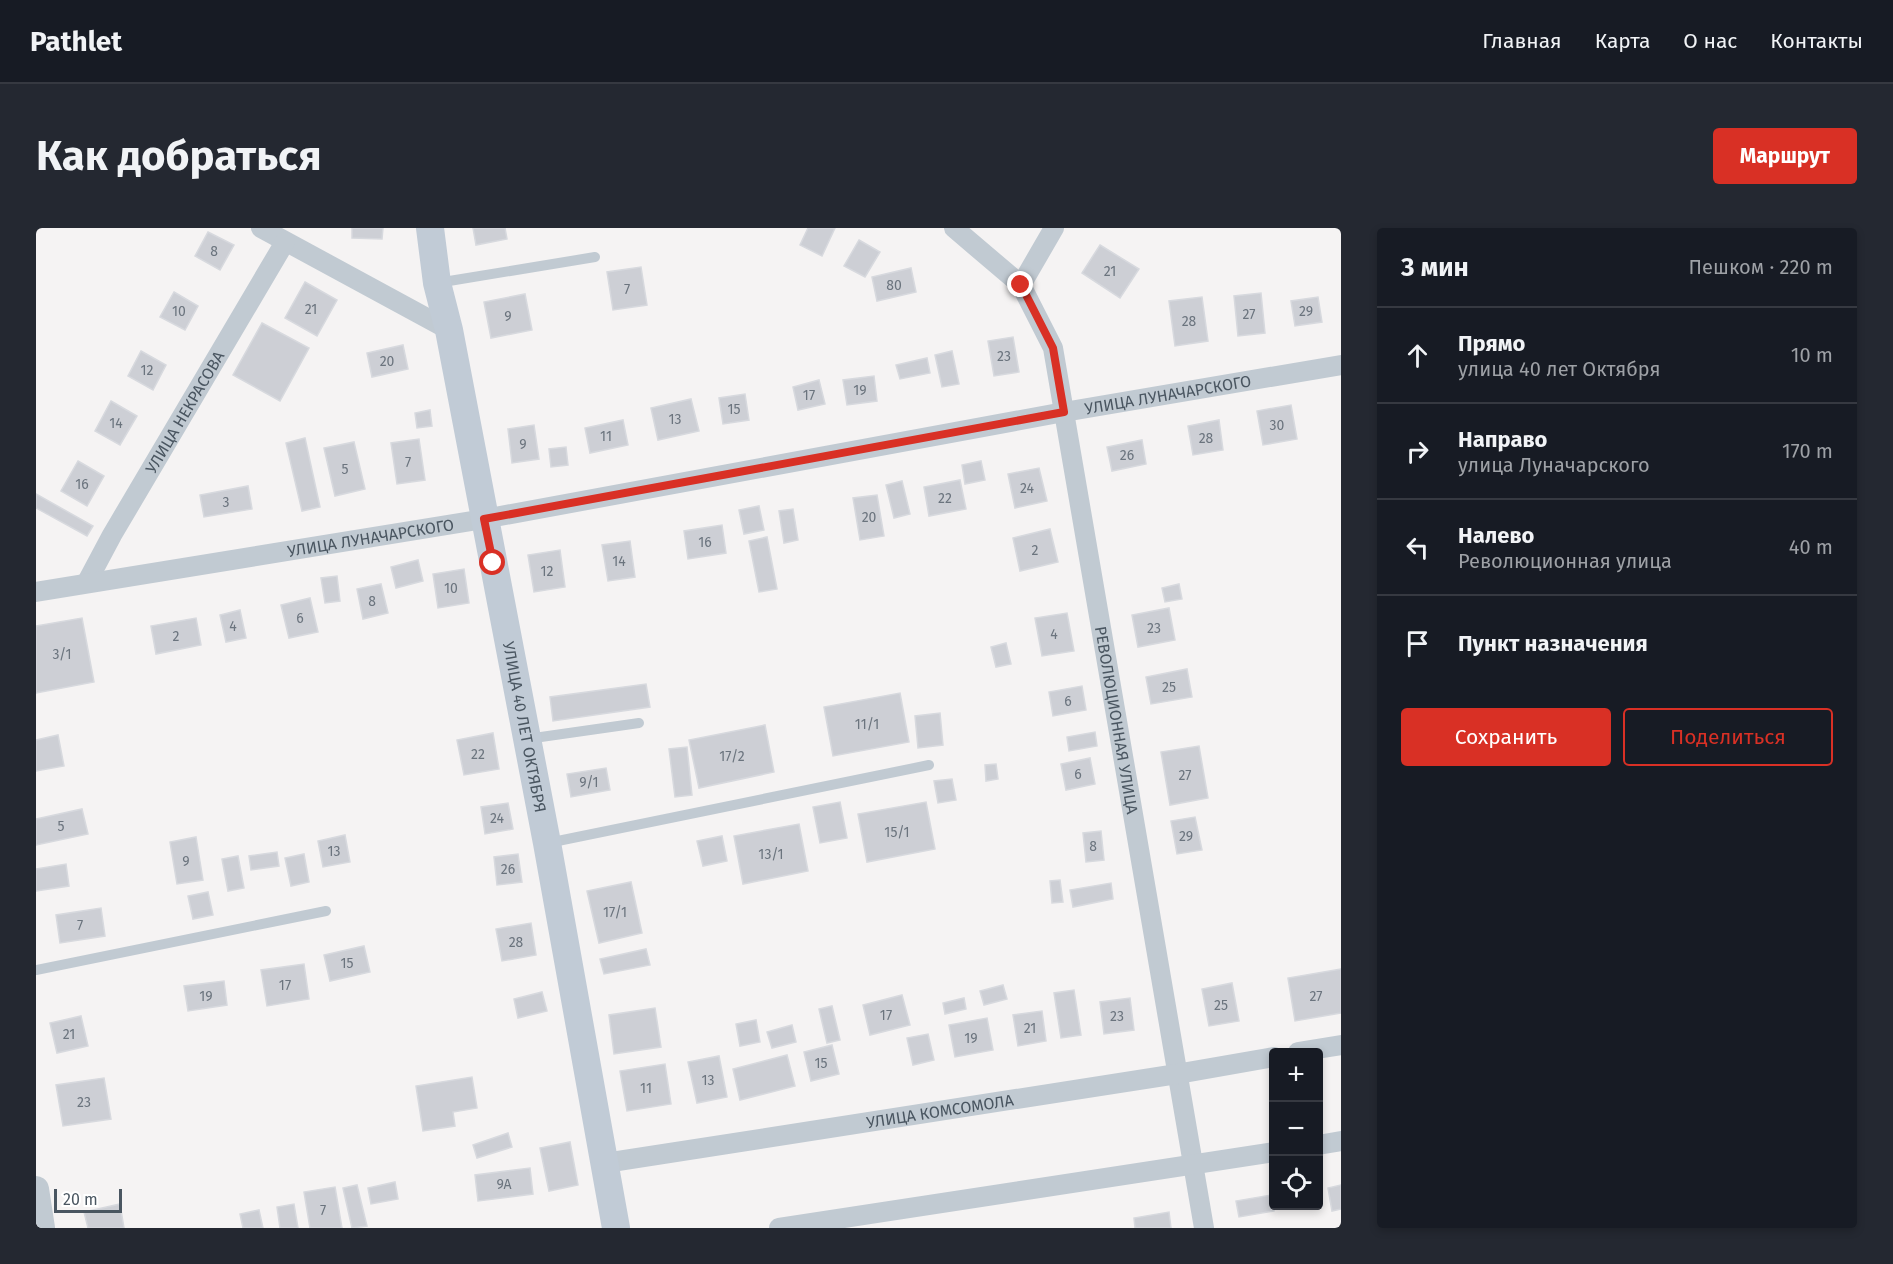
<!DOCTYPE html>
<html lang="ru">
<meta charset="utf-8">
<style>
:root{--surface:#171b24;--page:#242831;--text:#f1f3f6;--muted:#9ea1a6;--line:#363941;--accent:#d93025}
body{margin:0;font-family:"Fira Sans",sans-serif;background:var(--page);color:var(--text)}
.controls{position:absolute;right:18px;bottom:18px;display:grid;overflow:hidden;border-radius:6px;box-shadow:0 3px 9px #0003}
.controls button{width:54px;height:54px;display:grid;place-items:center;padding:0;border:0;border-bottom:2px solid var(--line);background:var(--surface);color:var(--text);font:30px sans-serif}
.scale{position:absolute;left:18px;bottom:15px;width:68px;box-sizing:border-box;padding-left:6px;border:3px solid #4a5661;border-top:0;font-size:16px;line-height:21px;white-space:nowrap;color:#4a5661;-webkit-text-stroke:4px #fff;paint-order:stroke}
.stop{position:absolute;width:18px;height:18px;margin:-14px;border:4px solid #d93025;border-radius:50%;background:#fff}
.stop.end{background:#d93025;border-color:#fff;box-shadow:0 2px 6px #0008}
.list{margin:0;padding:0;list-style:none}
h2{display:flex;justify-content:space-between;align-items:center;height:78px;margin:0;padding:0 24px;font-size:26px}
h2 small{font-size:20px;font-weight:400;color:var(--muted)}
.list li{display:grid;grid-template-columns:39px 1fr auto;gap:18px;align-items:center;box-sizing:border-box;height:96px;padding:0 24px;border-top:2px solid var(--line)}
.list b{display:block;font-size:22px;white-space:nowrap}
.list p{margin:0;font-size:20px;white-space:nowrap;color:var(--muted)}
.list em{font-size:20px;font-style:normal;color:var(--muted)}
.actions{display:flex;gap:12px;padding:18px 24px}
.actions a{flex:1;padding:14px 0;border:2px solid var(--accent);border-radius:6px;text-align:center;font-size:21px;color:var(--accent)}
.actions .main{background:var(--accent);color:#fff}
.icon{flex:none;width:33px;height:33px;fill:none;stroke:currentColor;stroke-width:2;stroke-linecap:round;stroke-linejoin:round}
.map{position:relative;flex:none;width:1305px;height:1000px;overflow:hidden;border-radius:6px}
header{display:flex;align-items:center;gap:36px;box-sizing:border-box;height:84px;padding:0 30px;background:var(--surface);border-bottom:2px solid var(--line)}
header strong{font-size:28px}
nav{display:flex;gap:33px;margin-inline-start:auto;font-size:21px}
.intro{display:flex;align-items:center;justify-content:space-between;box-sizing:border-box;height:144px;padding:0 36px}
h1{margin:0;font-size:42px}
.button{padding:15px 27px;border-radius:6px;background:var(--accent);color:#fff;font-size:21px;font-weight:700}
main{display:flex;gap:36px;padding:0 36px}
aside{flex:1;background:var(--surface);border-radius:6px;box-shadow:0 3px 9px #0003}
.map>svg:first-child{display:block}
</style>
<header>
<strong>Pathlet</strong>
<nav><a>Главная</a><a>Карта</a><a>О нас</a><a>Контакты</a></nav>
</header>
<div class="intro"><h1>Как добраться</h1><a class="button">Маршрут</a></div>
<main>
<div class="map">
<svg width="1305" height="1000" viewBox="0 0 1305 1000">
<rect width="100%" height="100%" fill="#f5f3f3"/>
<g fill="#cdcfd5" stroke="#d7d9de" stroke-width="1.5">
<polygon points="316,0 347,0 346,11 316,10"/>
<polygon points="437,0 469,0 471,11 440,17"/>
<polygon points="772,0 799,0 786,28 764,17"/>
<polygon points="172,4 198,17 184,42 159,28"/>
<polygon points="823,12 844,24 829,49 808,38"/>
<polygon points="1064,17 1103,41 1084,70 1046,45"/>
<polygon points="605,39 611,77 577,82 571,44"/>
<polygon points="875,40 880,64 841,73 836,49"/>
<polygon points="269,54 301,72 281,108 249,90"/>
<polygon points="138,64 162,78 149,102 124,89"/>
<polygon points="1225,65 1229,105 1202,108 1198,68"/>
<polygon points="489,66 496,102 455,110 448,74"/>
<polygon points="1166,69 1172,113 1139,118 1133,73"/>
<polygon points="1282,69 1286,94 1259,98 1255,73"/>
<polygon points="226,95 273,120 244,173 197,147"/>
<polygon points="977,109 983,144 958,148 952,113"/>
<polygon points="367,117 372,141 336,149 331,125"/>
<polygon points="105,123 130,137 117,162 92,148"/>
<polygon points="916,123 923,156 906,159 899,127"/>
<polygon points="891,130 894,145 864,151 860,137"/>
<polygon points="838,148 841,173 811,177 807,152"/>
<polygon points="783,152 789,176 762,182 757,159"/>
<polygon points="709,166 713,192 687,196 683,170"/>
<polygon points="655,171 663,203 622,212 615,180"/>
<polygon points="75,173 101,188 84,217 59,203"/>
<polygon points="1255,177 1261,211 1227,217 1221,183"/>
<polygon points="394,182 396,198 381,200 379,185"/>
<polygon points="587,192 592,217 554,225 549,200"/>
<polygon points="1183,192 1187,222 1157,227 1152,198"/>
<polygon points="498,197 503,231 476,235 472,201"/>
<polygon points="269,210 284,279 266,283 250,215"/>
<polygon points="383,211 389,252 361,256 355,215"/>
<polygon points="1106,212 1110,236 1076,243 1071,219"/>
<polygon points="318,214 329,261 299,268 288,220"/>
<polygon points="530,219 532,237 515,239 513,221"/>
<polygon points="42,233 68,248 51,278 25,263"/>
<polygon points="945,233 949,252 929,256 926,237"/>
<polygon points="1003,240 1011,273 979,280 972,246"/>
<polygon points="924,252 930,281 893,288 888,259"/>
<polygon points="866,253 874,286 858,290 850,257"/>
<polygon points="212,258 216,281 168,289 164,267"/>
<polygon points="0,266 57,298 51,308 0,280"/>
<polygon points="841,267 848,308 824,312 817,270"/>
<polygon points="723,278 728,302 708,306 703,282"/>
<polygon points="757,281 762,312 748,315 743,283"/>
<polygon points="686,297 690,325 652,331 648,303"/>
<polygon points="1014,301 1022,334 984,343 977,310"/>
<polygon points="731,309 741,361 723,364 713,313"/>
<polygon points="594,313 599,349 572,353 566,317"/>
<polygon points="524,322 529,359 498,364 492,327"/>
<polygon points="382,332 387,353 360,360 355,339"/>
<polygon points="428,341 433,375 402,380 397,346"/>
<polygon points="301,348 304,373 289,375 285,350"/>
<polygon points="345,356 352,385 327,391 321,361"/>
<polygon points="1143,356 1146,371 1129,374 1126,360"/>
<polygon points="274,370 282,404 253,410 245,377"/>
<polygon points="1133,380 1139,412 1102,419 1096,387"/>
<polygon points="204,382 210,410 190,414 184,387"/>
<polygon points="1031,385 1038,423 1006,428 999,390"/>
<polygon points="46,390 58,454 0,465 0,398"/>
<polygon points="160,390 165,417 120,426 115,398"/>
<polygon points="970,415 975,436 960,439 955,419"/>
<polygon points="1151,441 1156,469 1115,476 1110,449"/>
<polygon points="610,456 614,479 517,493 514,469"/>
<polygon points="1046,458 1050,482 1017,488 1013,464"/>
<polygon points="864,465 873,514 797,528 788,479"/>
<polygon points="904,485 907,517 882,520 879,488"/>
<polygon points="729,497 738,544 663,560 653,512"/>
<polygon points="1059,504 1061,518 1033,523 1031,509"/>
<polygon points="457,505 463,541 428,547 421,512"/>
<polygon points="22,507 28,538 0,543 0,512"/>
<polygon points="1163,518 1172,570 1134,577 1125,524"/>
<polygon points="651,519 656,567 639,569 633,521"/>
<polygon points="1054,530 1059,556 1030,562 1025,536"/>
<polygon points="960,536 962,551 950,553 949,537"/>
<polygon points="570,540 574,562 535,569 531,546"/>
<polygon points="916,551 920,572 902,575 898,553"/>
<polygon points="804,574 811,610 784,615 777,579"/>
<polygon points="890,574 899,621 831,634 822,586"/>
<polygon points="472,575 477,601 449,606 445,579"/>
<polygon points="46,581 52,606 0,617 0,591"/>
<polygon points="1159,589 1166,622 1141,626 1135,593"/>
<polygon points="763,596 772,643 707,656 698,608"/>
<polygon points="1065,603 1068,632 1050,634 1047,605"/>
<polygon points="309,607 314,634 287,639 282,613"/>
<polygon points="686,608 691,633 667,638 661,613"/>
<polygon points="160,609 167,652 141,656 134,614"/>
<polygon points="241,624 243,638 215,642 213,628"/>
<polygon points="268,626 273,654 255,658 249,630"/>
<polygon points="482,626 486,654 461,657 458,629"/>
<polygon points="202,628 208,660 192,663 186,631"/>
<polygon points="30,636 33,658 0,663 0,641"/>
<polygon points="1024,652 1027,674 1016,675 1014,653"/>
<polygon points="595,654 606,705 563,715 551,663"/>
<polygon points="1075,655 1077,671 1037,679 1034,662"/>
<polygon points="172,664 177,687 157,691 152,668"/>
<polygon points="65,680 69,708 24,715 20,687"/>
<polygon points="495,695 500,727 466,733 460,701"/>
<polygon points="328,718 334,744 294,753 288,727"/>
<polygon points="610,721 614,737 568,746 564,731"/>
<polygon points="268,736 273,771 231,778 225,742"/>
<polygon points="1305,741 1305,785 1259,793 1252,750"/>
<polygon points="188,753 191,777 152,783 148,758"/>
<polygon points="1196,755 1203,793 1173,798 1166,761"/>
<polygon points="967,757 971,771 948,777 944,763"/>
<polygon points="1038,762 1045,807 1025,810 1018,765"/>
<polygon points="506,764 511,783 482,790 478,771"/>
<polygon points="866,767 874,797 834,807 827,777"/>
<polygon points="928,770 930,781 909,786 907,775"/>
<polygon points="1094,770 1098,802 1068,806 1064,774"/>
<polygon points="796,778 804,812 791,815 783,781"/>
<polygon points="619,780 625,819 578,826 573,787"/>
<polygon points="1006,783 1010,813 982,818 977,787"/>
<polygon points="45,788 52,818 21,825 14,795"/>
<polygon points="951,790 957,822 919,829 913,797"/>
<polygon points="720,792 724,814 704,818 700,796"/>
<polygon points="756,797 760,814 736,820 731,804"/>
<polygon points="892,806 898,832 877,837 871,810"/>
<polygon points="796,817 803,846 775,853 768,824"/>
<polygon points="751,827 759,858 704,872 697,841"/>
<polygon points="683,828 691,869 661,875 652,834"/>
<polygon points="629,836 635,876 591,883 584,843"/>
<polygon points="436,849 441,880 417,884 419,898 387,903 380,858"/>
<polygon points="68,850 75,891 27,898 20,857"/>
<polygon points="472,905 476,919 441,930 437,917"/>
<polygon points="534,914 542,957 513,963 504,920"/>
<polygon points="494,940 497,966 442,973 439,947"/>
<polygon points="359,954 362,971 335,976 332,960"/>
<polygon points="321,957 331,998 316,1000 307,960"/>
<polygon points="1305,957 1305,981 1296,983 1292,960"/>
<polygon points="299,959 306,1000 274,1000 268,964"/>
<polygon points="1235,967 1238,983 1203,989 1200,973"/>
<polygon points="84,976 88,1000 52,1000 48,984"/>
<polygon points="258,976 262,1000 244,1000 241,979"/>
<polygon points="223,982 227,1000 207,1000 204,986"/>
<polygon points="1133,984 1135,1000 1099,1000 1098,990"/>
</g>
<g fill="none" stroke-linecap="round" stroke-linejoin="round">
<g stroke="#c1cad2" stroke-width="10">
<polyline points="401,55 559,29"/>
<polyline points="491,511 603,495"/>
<polyline points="512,615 893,537"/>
<polyline points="0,742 290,683"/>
</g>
<g stroke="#c1cad2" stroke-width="20">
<polyline points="225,0 413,102"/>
<polyline points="918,0 985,57"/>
<path id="s1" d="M 1018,0 L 985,57 L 1017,120 L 1168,1000"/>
<path id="s2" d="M 51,354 L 76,307 L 249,14"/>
<path id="s3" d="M 0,364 L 448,291 L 1028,184 L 1305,137"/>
<polyline points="1262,824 1305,817"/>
<polyline points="1282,917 1305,913"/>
<path id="s4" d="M 569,935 L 1141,846 L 1238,829"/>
<polyline points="743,1000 1238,924"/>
</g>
<polyline stroke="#c1cad2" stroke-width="26" points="0,961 6,1000"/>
<path stroke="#c1cbd6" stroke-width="28" id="s5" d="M 394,0 L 401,55 L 413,102 L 511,615 L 580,1000"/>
</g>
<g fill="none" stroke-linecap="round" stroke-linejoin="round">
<polyline stroke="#d93025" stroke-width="8" points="457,335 448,291 1028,184 1017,120 985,57"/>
</g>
<g text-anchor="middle" stroke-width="6" stroke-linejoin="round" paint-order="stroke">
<g font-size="14" fill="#6b747e">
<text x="178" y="28">8</text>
<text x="1074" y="48">21</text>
<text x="858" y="62">80</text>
<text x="591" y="66">7</text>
<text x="275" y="86">21</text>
<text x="143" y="88">10</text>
<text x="1270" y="88">29</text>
<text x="1213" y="91">27</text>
<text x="472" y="93">9</text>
<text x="1153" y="98">28</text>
<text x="968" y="133">23</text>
<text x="351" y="138">20</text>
<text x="111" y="147">12</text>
<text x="824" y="167">19</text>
<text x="773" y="172">17</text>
<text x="698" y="186">15</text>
<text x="639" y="196">13</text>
<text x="80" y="200">14</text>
<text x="1241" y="202">30</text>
<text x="570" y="213">11</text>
<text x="1170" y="215">28</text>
<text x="487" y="221">9</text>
<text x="1091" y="232">26</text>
<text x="372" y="239">7</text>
<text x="309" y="246">5</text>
<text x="46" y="261">16</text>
<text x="991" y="265">24</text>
<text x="909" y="275">22</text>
<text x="190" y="279">3</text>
<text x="833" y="294">20</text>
<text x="669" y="319">16</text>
<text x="999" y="327">2</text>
<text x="583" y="338">14</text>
<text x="511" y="348">12</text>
<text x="415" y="365">10</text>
<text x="336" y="378">8</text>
<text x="264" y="395">6</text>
<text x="197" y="403">4</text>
<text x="1118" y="405">23</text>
<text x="1018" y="411">4</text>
<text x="140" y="413">2</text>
<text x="26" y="431">3/1</text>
<text x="1133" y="464">25</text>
<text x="1032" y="478">6</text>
<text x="831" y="501">11/1</text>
<text x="442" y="531">22</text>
<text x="696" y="533">17/2</text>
<text x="1042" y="551">6</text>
<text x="1149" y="552">27</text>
<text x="553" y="559">9/1</text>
<text x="461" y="595">24</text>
<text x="25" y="603">5</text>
<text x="861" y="609">15/1</text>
<text x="1150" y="613">29</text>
<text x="1057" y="623">8</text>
<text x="298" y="628">13</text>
<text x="735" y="631">13/1</text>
<text x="150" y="638">9</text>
<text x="472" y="646">26</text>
<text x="579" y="689">17/1</text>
<text x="44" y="702">7</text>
<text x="480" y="719">28</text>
<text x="311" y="740">15</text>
<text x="249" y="762">17</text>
<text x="170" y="773">19</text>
<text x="1280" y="773">27</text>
<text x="1185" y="782">25</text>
<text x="850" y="792">17</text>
<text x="1081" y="793">23</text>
<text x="994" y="805">21</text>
<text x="33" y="811">21</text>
<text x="935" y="815">19</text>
<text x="785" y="840">15</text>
<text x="672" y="857">13</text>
<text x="610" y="865">11</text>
<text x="48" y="879">23</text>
<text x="468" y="961">9А</text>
<text x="287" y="987">7</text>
</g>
<g font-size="16" fill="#4a5661" stroke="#fff">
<text dy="6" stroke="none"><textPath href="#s3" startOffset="1149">УЛИЦА ЛУНАЧАРСКОГО</textPath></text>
<text dy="6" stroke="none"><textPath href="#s2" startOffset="196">УЛИЦА НЕКРАСОВА</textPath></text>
<text dy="6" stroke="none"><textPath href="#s3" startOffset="339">УЛИЦА ЛУНАЧАРСКОГО</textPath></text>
<text dy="6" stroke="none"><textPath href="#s1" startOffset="514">РЕВОЛЮЦИОННАЯ УЛИЦА</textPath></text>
<text dy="6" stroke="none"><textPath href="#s5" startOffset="508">УЛИЦА 40 ЛЕТ ОКТЯБРЯ</textPath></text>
<text dy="6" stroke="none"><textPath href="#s4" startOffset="339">УЛИЦА КОМСОМОЛА</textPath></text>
</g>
</g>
</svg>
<div class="controls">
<button>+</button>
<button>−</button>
<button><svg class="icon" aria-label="locate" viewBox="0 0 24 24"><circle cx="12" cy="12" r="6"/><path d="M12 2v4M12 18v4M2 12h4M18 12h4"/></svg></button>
</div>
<div class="scale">20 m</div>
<div class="stop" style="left:457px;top:335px"></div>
<div class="stop end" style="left:985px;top:57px"></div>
</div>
<aside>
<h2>3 мин<small>Пешком · 220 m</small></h2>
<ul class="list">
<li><svg class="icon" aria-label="ahead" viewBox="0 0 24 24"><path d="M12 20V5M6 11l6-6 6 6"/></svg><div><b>Прямо</b><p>улица 40 лет Октября</p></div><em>10 m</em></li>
<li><svg class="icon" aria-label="right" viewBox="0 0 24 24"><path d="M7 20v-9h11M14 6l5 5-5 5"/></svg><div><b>Направо</b><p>улица Луначарского</p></div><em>170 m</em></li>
<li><svg class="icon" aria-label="left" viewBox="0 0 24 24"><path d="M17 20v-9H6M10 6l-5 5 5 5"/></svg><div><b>Налево</b><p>Революционная улица</p></div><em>40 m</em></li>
<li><svg class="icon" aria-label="arrive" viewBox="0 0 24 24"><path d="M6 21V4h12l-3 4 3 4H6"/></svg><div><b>Пункт назначения</b></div></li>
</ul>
<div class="actions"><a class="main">Сохранить</a><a>Поделиться</a></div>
</aside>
</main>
